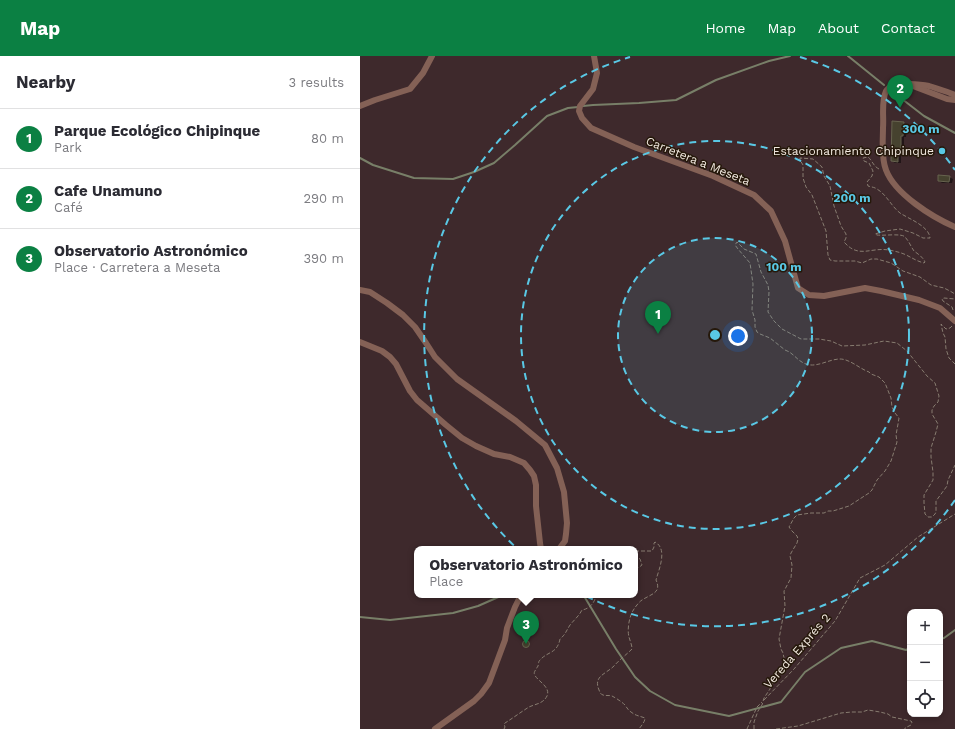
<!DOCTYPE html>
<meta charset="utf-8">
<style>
:root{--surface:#fff;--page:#f7f7f7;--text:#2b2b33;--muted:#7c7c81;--line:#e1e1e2;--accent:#0b8043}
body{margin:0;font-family:"Work Sans",sans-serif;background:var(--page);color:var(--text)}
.controls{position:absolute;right:12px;bottom:12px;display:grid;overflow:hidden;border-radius:8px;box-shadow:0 2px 6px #0003}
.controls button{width:36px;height:36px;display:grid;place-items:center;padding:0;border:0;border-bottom:1px solid var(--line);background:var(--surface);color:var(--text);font:20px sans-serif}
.you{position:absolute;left:378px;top:280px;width:14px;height:14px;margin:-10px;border:3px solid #fff;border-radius:50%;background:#1a73e8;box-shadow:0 0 0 6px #1a73e833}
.badge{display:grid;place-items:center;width:26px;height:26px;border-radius:50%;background:var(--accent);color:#fff;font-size:13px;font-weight:700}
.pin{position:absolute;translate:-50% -33px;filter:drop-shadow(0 1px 2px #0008)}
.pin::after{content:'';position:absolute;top:21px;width:14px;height:12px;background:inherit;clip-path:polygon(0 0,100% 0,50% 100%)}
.popup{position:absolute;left:54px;top:490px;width:224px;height:52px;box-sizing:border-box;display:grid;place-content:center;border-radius:8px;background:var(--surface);filter:drop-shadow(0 1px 3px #0005);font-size:13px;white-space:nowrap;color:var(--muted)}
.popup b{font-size:15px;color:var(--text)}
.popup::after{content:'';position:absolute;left:50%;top:100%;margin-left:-8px;border:8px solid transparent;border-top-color:var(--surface)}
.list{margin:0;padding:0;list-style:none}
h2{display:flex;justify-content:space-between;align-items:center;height:52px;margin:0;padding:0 16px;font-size:17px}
h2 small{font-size:13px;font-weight:400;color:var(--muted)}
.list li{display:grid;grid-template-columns:26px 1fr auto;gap:12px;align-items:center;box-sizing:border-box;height:60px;padding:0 16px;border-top:1px solid var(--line)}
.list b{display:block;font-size:15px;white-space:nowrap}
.list p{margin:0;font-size:13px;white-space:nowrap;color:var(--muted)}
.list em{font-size:13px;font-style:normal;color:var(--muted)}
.icon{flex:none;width:22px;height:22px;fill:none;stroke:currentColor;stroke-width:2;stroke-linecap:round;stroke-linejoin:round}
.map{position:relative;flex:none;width:595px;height:673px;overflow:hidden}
header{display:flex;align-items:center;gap:24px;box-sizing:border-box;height:56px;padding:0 20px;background:var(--accent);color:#fff}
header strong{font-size:19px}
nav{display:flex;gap:22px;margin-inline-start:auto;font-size:14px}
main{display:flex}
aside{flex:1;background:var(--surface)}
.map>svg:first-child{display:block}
</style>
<header>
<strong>Map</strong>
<nav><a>Home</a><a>Map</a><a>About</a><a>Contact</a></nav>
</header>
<main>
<aside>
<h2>Nearby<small>3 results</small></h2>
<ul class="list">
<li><span class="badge">1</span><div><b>Parque Ecológico Chipinque</b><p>Park</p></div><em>80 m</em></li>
<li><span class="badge">2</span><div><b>Cafe Unamuno</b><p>Café</p></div><em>290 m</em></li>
<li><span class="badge">3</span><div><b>Observatorio Astronómico</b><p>Place · Carretera a Meseta</p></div><em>390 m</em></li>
</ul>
</aside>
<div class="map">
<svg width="595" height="673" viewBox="0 0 595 673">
<rect width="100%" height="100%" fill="#2e2213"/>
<path fill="#3e292c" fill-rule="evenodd" d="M 0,0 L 595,0 L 595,673 L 0,673 ZM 57,493 L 275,493 L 275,539 L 57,539 ZM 550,556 L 580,556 L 580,658 L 550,658 Z"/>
<g fill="#0007">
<polygon points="543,67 547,69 546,81 544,81 544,95 541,95 541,107 535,107 532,105"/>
<polygon points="589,121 593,123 592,127 582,127 579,125"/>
<circle cx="167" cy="588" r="3"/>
</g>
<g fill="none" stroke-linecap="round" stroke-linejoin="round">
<g stroke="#787f68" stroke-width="2">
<polyline points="488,0 524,29"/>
<polyline points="533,36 564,60 595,77"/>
<polyline points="223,50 233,49 279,47 316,44 356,24 409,5 430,0"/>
<polyline points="0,102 13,109 54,122 93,123 114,116 134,107 155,89 187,60 208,52 218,51"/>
<polyline points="222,539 224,540 256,593 275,621 290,635 315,649 369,660 421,646 445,616 481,592 512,585 546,594 550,592"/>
<polyline points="0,561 30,564 93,557 118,550 143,539"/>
<polyline points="580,583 584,582 595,574"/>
</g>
</g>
<g fill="#46422f" stroke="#67634f">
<polygon points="532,65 544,66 543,80 541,80 541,93 538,93 538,106 531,105"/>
<polygon points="578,119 590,120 589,126 578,125"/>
<circle cx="166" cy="588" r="3.5"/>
</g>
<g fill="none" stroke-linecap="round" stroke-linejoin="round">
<g stroke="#877c70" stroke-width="1" stroke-dasharray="4 2" stroke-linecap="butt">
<path d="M 519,113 C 513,110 512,104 508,101 L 503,102 L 504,105 L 509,107 L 513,115 L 512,120 L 507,126 L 508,130 C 511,131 514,131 517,133 C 527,139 531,150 540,157 C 549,163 569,170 570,182 L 563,182 L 553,177 L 540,173 L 525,175 L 515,178 L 517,179 C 523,180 542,177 545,181 C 549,185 551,191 554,195 C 558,198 563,201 565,206 L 564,207 C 556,205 551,201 544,198 C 539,196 534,195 529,194 C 510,191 499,203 484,186 L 486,182 L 486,178 L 481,170 L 474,150 L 470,130 L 464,120 L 462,111 L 453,103 L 440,102 L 440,104 L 443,109 L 443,122 L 446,131 L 452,139 L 466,175 L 468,199 L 470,204 L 475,205 L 495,205 L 502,207 L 511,203 L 517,203 L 531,207 L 543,215 L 560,221 L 571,229 L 584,232 L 590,235 L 595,238"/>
<polyline points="593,254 592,251 583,245 582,243 584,242 595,243"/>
<polyline points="592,270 590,272 586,273 581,268 583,277 585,281 586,293 589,302 595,308"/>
<path d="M 275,495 L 292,495 L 294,491 L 294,487 L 295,486 C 308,493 299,513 296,524 C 302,537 291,538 282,544 C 279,546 276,550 274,553 C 269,560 267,574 269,581 C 270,585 272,589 272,593 C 266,599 259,604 254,610 C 246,618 233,620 239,634 C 240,636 240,638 243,639 C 246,640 249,639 252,640 C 256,642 262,646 265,649 C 267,652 268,654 271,656 C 276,660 280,660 285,662 C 285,666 281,670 279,673"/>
<polyline points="275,498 280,503 282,509 278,512 275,512"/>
<polyline points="404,644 434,613 475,565 500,522 525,509 558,481 595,458"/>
<path d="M 144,673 L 145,671 L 144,668 L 145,667 C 153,662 161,656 169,651 C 175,648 183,648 187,640 C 192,629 170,622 175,615 C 177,610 176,614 178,610 C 179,607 178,606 180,604 C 188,595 197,598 200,583 C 206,578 206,575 210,569 C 214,564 219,560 222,554 C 229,553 235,547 236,539"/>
<polyline points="387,673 397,651 402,646"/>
<path d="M 394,673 L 394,666 L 398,655 L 402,649 L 404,642 L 410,633 L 411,630 L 422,613 L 424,607 L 424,602 L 423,597 L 421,593 L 419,583 L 425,550 L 424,535 L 431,522 L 432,509 L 430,500 L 431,497 L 437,487 L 438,483 L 437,480 L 432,475 L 429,471 L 434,462 L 437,459 L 451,457 L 464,457 L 468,455 L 473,455 L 489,450 L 509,437 L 512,434 L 517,424 L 525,415 L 531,405 L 537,386 L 536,379 L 538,368 L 539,362 L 535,357 L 532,351 L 531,342 L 525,327 L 519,321 L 511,318 L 509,316 C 500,313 490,303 480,303 C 469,303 457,312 446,308 C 437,305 434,297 425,294 L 410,282 L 400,278 L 397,276 L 395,271 L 395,264 L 392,254 L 393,228 L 390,207 L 378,193 L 375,189 L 377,186 L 384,193 L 396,198 L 401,216 L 408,229 L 409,236 L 408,256 L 414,265 L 422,273 L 441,283 L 459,283 L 471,285 L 482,290 L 505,289 L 524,285 L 537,287 L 547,295 L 567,320 L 575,327 L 579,340 L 578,346 L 574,350 L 572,354 L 572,358 L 578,368 L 576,376 L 571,392 L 571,401 L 573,416 L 573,424 L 564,439 L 564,447 L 565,458 L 568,461 L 572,461 L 575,458 L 576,456 L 576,445 L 587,430 L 588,424 L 595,409"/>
<polyline points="416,673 438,670 481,657 492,656 502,656 508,654 520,656 528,658 532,661 551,665 552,666 551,669 545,672 545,673"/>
</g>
<g stroke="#846156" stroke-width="6">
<polyline points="234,0 237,17 233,33 220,50 219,55 222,62 231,72 274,91 353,120 394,139 411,155 425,185 438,232 449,239 464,240 505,232 521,235 559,244 580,252 595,265"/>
<polyline points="553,30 587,43 595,44"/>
<path d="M 595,39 C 587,35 578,33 569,30 C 561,28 536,26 530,31 C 529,31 527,34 526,35 C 521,46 524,60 523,72 C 523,84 521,102 526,114 C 535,138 572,161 595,171"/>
<polyline points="0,50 15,44 50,33 63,17 72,0"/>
<polyline points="0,234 10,236 27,247 43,259 55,271 66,287 75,301 97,323 156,365 185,389 197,412 204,436 207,467 206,478 205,485 199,493"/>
<polyline points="0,286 22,295 30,301 36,308 50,335 57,344 86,369 102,382 116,390 134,398 150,401 164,407 170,414 174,420 176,429 176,450 180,487 181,493"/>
<polyline points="75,673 114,645 121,638 129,627 145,584 147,572 155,551 161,539"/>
</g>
</g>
<circle cx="355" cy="279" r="97" fill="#59c8e5" fill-opacity=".12"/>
<g fill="none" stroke="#59c8e5" stroke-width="2" stroke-dasharray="7 5">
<circle cx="355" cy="279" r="97"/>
<circle cx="355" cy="279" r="194"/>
<path d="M595 444A291 291 0 1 1 270 1M440 1A291 291 0 0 1 595 114"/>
</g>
<circle fill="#59c8e5" stroke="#25180a" stroke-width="1.5" cx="582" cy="95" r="4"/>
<g text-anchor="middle" stroke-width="3" stroke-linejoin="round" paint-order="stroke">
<g font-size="12" fill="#f2e9e0" stroke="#25180a" text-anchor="end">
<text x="574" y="99">Estacionamiento Chipinque</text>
</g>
<g font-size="12" fill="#f2e9e0" stroke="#25180a">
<text transform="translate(338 105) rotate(22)" y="4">Carretera a Meseta</text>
<text transform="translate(437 595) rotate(-49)" y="4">Vereda Exprés 2</text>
</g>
</g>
<circle cx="355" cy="279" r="6" fill="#59c8e5" stroke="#25180a" stroke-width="2"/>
<g font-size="12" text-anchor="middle" font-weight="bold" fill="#59c8e5" stroke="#25180a" stroke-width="3" stroke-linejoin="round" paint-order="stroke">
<text x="561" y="77">300 m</text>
<text x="492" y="146">200 m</text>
<text x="424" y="215">100 m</text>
</g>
</svg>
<div class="controls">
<button>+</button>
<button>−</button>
<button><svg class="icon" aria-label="locate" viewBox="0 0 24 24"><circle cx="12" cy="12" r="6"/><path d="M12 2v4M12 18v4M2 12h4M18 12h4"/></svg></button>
</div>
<div class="you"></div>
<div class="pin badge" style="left:298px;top:278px">1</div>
<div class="pin badge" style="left:540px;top:52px">2</div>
<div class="pin badge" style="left:166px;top:588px">3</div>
<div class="popup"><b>Observatorio Astronómico</b>Place</div>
</div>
</main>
